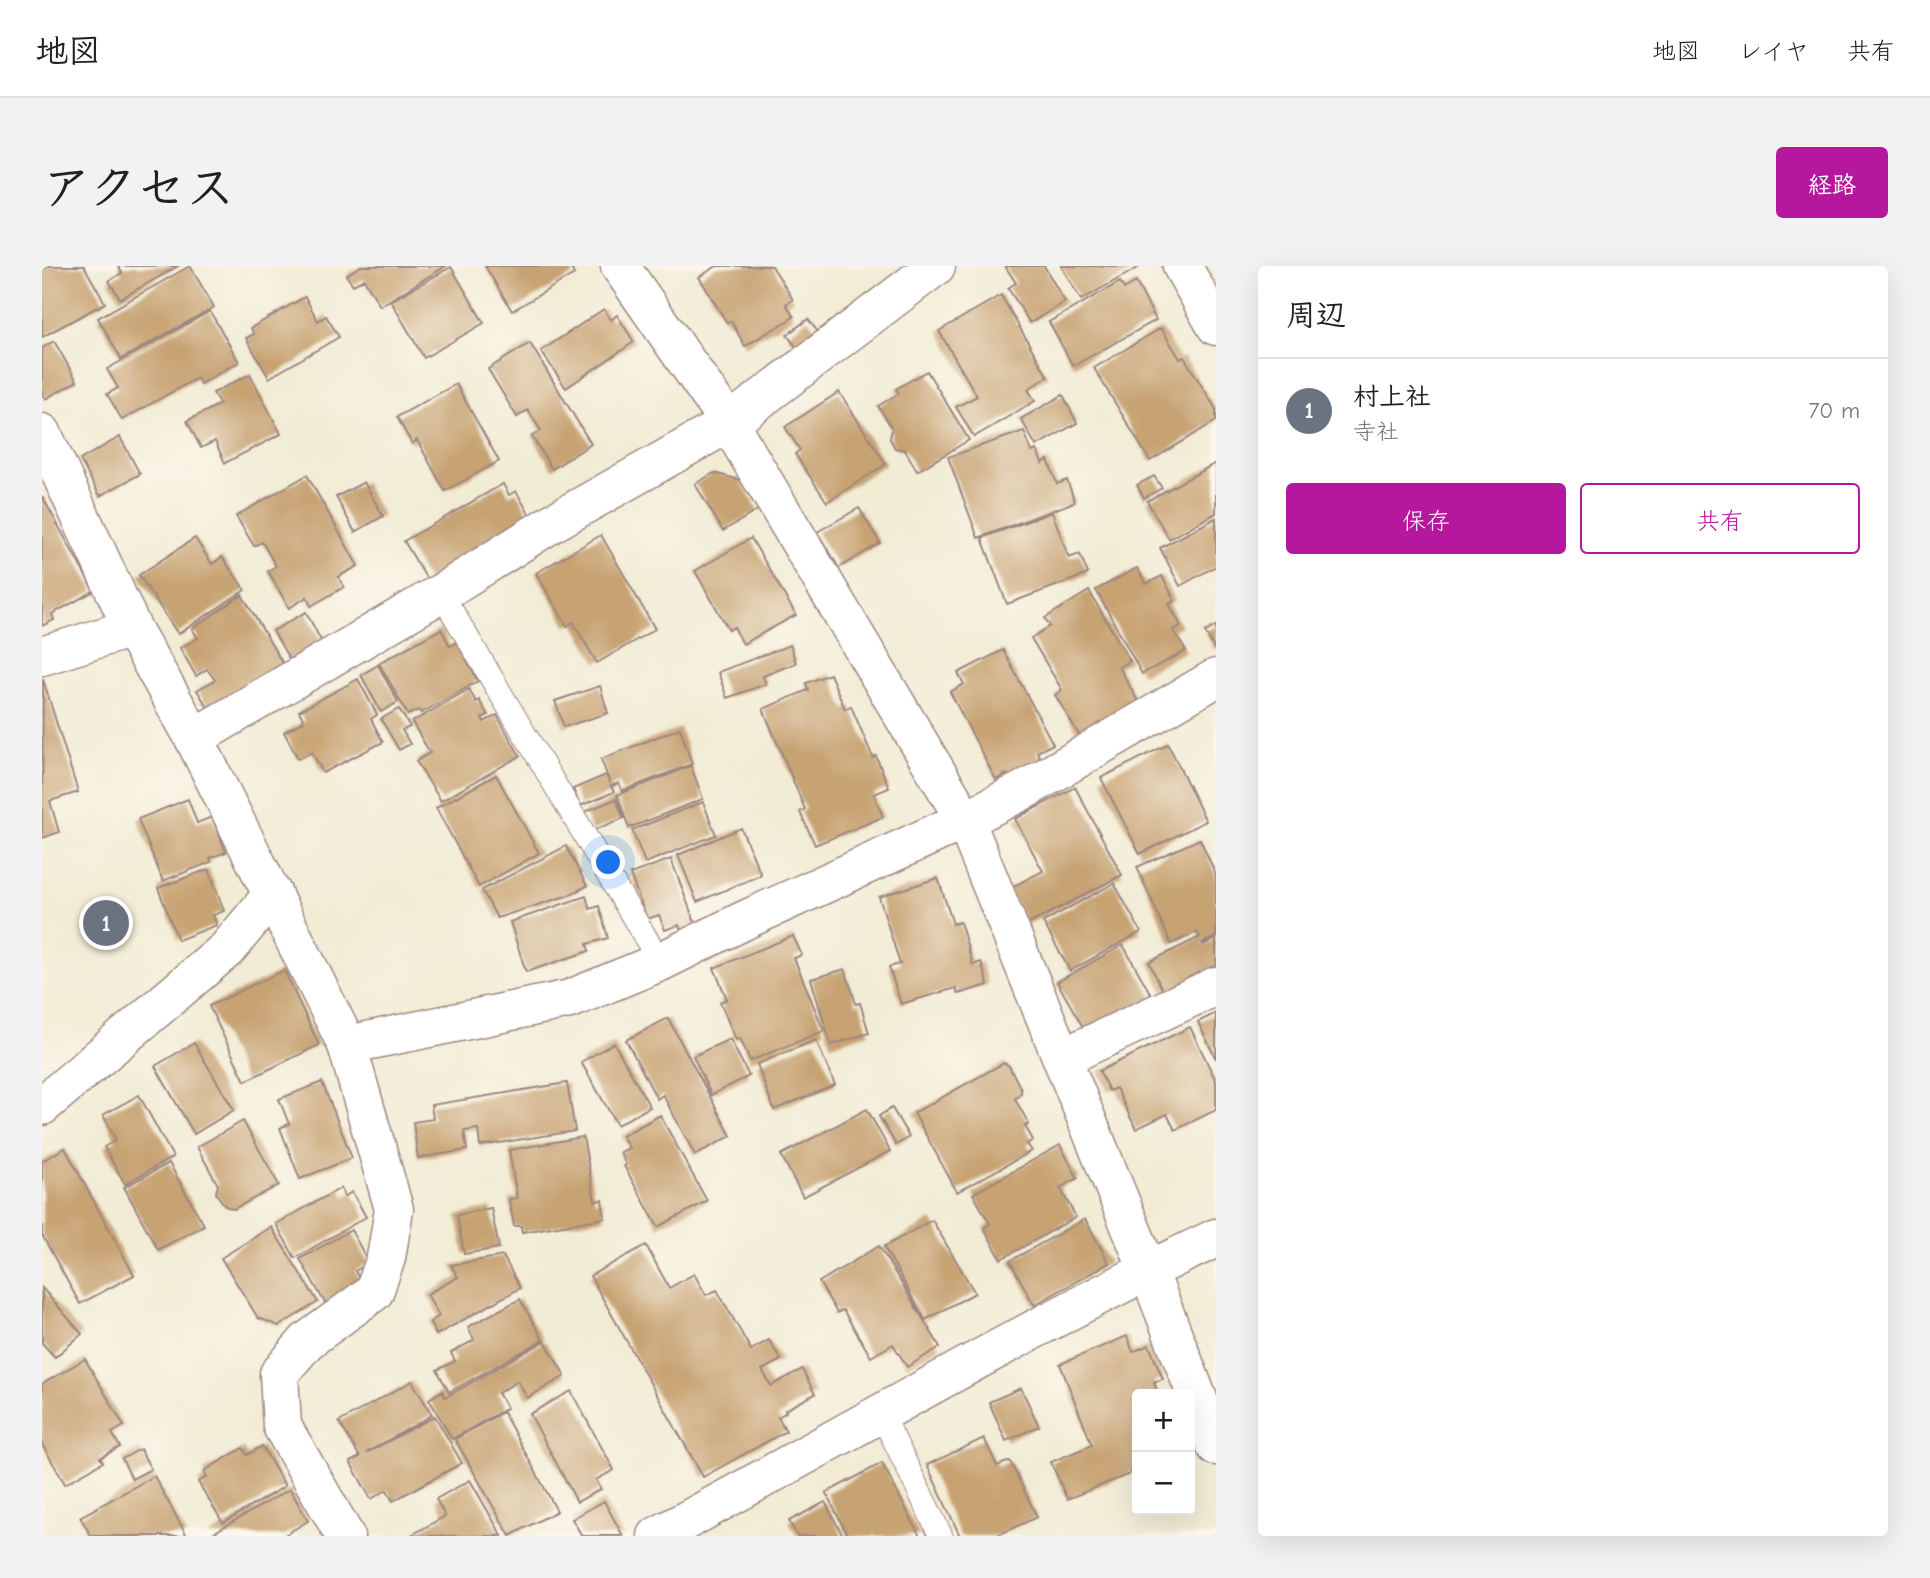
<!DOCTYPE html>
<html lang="ja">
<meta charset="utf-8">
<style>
:root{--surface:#fff;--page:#f2f2f2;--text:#202124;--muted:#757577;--line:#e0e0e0;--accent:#b5179e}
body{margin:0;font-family:"Comic Neue","Klee One",sans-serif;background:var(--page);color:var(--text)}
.controls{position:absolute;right:21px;bottom:21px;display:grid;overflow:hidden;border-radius:7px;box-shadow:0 7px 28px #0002}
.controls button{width:63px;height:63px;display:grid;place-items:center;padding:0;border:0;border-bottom:2px solid var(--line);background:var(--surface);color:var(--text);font:35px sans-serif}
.you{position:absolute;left:567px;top:597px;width:24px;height:24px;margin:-18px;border:5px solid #fff;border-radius:50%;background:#1a73e8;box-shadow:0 0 0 10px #1a73e833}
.badge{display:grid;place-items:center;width:46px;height:46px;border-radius:50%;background:var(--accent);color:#fff;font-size:23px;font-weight:700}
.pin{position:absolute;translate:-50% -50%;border:4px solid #fff;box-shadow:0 2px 7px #0006}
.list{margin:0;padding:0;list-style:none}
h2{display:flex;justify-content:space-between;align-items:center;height:91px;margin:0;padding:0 28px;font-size:30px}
h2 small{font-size:23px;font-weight:400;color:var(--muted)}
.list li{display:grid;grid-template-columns:46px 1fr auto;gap:21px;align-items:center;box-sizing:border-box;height:105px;padding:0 28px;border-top:2px solid var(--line)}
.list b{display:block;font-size:26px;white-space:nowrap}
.list p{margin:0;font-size:23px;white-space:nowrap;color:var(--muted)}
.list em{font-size:23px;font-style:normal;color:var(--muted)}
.actions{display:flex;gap:14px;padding:21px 28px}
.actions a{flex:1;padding:16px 0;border:2px solid var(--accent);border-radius:7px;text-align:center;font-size:24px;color:var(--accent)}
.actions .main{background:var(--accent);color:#fff}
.map{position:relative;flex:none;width:1174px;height:1270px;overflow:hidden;border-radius:7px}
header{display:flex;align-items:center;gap:42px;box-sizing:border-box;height:98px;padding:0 35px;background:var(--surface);border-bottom:2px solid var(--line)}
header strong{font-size:33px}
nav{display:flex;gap:38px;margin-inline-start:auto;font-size:24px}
.intro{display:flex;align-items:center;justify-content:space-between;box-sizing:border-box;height:168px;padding:0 42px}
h1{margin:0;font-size:49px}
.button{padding:18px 32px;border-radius:7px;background:var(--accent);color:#fff;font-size:24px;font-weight:700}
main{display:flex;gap:42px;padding:0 42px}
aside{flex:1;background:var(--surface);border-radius:7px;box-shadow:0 7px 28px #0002}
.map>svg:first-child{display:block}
</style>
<header>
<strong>地図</strong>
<nav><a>地図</a><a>レイヤ</a><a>共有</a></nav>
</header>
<div class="intro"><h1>アクセス</h1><a class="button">経路</a></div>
<main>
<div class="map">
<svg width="1174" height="1270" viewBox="0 0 1174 1270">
<rect width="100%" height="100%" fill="#fbf7ec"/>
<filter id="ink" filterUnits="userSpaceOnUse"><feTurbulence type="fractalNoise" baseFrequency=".0143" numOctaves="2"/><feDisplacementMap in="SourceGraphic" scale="14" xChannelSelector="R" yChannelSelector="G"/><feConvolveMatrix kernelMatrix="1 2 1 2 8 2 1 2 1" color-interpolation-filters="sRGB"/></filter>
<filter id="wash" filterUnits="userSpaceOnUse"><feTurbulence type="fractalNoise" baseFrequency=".00686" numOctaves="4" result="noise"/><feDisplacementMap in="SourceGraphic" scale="28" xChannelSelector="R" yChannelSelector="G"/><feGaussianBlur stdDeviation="1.57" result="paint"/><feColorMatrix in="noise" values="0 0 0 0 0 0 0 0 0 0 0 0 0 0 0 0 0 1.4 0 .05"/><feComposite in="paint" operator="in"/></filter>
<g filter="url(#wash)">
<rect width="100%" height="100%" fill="#f2ecd5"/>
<g id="blocks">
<g fill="#c7a373">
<polygon points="7,0 42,0 63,37 0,71 0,4"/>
<polygon points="76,0 136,0 78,33 67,15 80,7"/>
<polygon points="148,0 172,41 79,93 56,52"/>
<polygon points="319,0 404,0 338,40 322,13 311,19 304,9"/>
<polygon points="443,0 528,0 532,8 470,45"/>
<polygon points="675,0 730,0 751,34 744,38 752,51 703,80 689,55 685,57 657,11"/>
<polygon points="963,0 1002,0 1023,36 988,57 966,22 974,17"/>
<polygon points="1019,0 1099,0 1039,34"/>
<polygon points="409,1 442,57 382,92 349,35"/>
<polygon points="1078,16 1082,23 1094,16 1114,54 1031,100 1007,56"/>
<polygon points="959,29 1006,111 986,123 993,135 932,171 914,141 935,130 897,65"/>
<polygon points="263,31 276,55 284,50 297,71 227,112 204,72 212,68 209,62"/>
<polygon points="562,43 569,54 575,49 592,76 524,122 499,85"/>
<polygon points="168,45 197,96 158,118 155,112 80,154 65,128 76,122 65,103"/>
<polygon points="766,53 780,71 759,87 745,69"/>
<polygon points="1119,62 1138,93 1142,91 1174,143 1174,155 1108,195 1052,102"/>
<polygon points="12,75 35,115 3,133 0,127 0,82"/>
<polygon points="488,77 549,178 510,203 490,170 499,165 486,144 475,151 446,103"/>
<polygon points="885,105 927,174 875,205 863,184 853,182 848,173 850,162 836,140 857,127 854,123"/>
<polygon points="208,108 239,168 183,197 173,175 159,182 145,155 178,138 171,127"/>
<polygon points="414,118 457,195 403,225 375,174 370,178 355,151"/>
<polygon points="797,126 844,198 785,236 753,188 758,184 743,161"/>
<polygon points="1021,129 1035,157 994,180 979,153"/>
<polygon points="982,165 990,186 995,184 1000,197 1006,194 1015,218 1025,214 1033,236 936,272 906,191"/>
<polygon points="78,171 98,208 58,230 38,194"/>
<polygon points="1174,197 1174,247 1127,273 1105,235"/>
<polygon points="672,207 698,214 716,244 681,265 653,218"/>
<polygon points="265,209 316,300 296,311 302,321 269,340 265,331 247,342 226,305 234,300 220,276 212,280 194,250"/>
<polygon points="1112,210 1120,222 1102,232 1095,219"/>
<polygon points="322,216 341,250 313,266 294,231"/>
<polygon points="461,218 467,229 474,225 490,253 386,315 362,275"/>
<polygon points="0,230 52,325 10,348 12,354 0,360"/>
<polygon points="817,242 838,277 797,302 775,266"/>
<polygon points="1010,246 1027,292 1038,288 1046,308 965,338 940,272"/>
<polygon points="1174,252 1174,300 1138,320 1118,282"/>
<polygon points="559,269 613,363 555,397 531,356 525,360 494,307"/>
<polygon points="153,272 170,298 180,291 203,324 136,368 97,309"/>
<polygon points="709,272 754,349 701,378 692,361 687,364 653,305"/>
<polygon points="1095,302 1104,318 1120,310 1133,335 1127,338 1139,360 1131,364 1144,385 1100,408 1054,324"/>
<polygon points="1047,325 1088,395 1077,401 1101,444 1043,479 1013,429 1020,424 989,372 1008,360 1003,352"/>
<polygon points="200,329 241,398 166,442 155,424 173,414 165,403 154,410 138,382 156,372 150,363"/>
<polygon points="264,346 282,380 250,398 231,365"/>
<polygon points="1174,360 1174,386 1163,366"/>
<polygon points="399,363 408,380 415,376 436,415 379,447 377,444 366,449 337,397"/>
<polygon points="748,379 754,397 721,410 724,418 685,432 676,406"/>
<polygon points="961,384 1011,478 995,486 999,494 967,511 965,508 954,514 908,426 922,418 916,407"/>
<polygon points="336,399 356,436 339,446 319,409"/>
<polygon points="788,408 803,443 809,440 831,492 834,490 847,522 832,528 841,551 773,579 758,546 763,543 721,443 766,424 764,417"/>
<polygon points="1,413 36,526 8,535 17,566 0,572"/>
<polygon points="316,413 335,449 329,453 341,476 281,507 270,486 256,493 242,466 262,455 257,445"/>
<polygon points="558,420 566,447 522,461 513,435"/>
<polygon points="427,423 434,436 437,434 446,449 440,452 442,456 455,449 478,490 399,535 374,495 388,487 370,456"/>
<polygon points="357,443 368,461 360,464 368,478 357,484 339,453"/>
<polygon points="638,462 650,498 580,525 577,517 569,520 572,526 538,540 531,523 564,509 568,517 559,493"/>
<polygon points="1126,478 1164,555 1098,588 1059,512"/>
<polygon points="649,500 661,533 587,562 575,529"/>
<polygon points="454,509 497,587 437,621 394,542"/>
<polygon points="1033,521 1080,609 985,659 966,623 1001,605 973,553"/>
<polygon points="146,533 155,557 170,551 184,586 168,592 169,596 121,615 96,553"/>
<polygon points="574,533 582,552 550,565 542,546"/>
<polygon points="661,536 674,569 603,597 590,564"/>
<polygon points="699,562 719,609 655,636 636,589"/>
<polygon points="1158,573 1174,609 1174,671 1160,677 1161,679 1174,673 1174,712 1126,736 1107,696 1158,671 1155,666 1129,678 1095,601"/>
<polygon points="524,580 545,620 527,629 455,652 440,624"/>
<polygon points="629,593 657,668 642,673 637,659 623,664 617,649 605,653 588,608"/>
<polygon points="167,603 182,645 171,649 175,659 136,674 116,622"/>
<polygon points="896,612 911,658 918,656 931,699 939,696 946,719 916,728 914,722 859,738 847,701 858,698 837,631"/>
<polygon points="1072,617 1099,666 1028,705 1001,656"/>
<polygon points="544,630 548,643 557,640 566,672 545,678 547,685 484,706 468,656"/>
<polygon points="751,670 760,689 752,692 782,765 708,795 698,772 694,774 678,736 685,733 672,702"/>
<polygon points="1081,679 1111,732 1045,768 1015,716"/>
<polygon points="803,703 814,738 818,737 827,767 789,779 769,713"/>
<polygon points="242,704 277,779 203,815 167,740"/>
<polygon points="1174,747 1174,793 1156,756"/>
<polygon points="626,752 689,870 653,889 621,829 615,833 584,774"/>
<polygon points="1148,761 1174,815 1174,844 1133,864 1125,848 1094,863 1074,822 1067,825 1057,805"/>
<polygon points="688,773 707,810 669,829 651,790"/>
<polygon points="774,774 793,819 732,844 715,798"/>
<polygon points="152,777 192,844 152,868 113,800"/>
<polygon points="572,777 608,841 575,859 539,796"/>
<polygon points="962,797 967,800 979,823 979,827 973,833 987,858 983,860 991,874 985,878 990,885 915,926 872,847"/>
<polygon points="280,816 310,892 258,913 238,862 247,858 237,833"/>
<polygon points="525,817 533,865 438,880 436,863 422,865 425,884 376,892 371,856 391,853 389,839"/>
<polygon points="97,829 131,891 83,918 62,881 74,874 61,849"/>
<polygon points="850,842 867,871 854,879 837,850"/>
<polygon points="825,843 848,885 761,931 739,889"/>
<polygon points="618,849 665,935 616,961 582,900 584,899 578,886 587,882 580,870"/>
<polygon points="201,855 237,919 192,943 183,940 174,927 176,919 155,881"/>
<polygon points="541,871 553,935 560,934 563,952 480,966 479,960 472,960 467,933 475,932 467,884"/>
<polygon points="1018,879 1036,912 1018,922 1034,951 959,993 942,962 948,958 931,928"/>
<polygon points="23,882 92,1009 38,1038 0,969 0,895"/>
<polygon points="127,897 162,959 116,984 82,921"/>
<polygon points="299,922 302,931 310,926 324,951 253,992 234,958"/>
<polygon points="449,942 457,982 422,988 415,949"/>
<polygon points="1043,953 1067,997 992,1039 968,995"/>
<polygon points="890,954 933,1027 883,1054 842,981"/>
<polygon points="229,961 276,1036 237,1060 216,1052 179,992"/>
<polygon points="309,964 327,997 313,1005 320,1017 283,1037 258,993"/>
<polygon points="604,979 627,1022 652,1008 664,1029 675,1024 709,1084 727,1074 739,1094 720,1104 729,1120 760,1103 773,1128 743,1144 744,1146 736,1151 744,1165 661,1211 548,1010"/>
<polygon points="837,980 898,1081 865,1101 851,1078 829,1091 801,1044 795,1047 777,1016"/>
<polygon points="461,990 478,1022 394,1069 388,1056 397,1050 385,1028 416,1011 409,999"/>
<polygon points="0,1022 40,1068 13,1091 0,1077"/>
<polygon points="478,1033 501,1074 407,1126 395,1104 413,1095 409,1087 432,1074 426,1061"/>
<polygon points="1085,1070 1091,1086 1107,1079 1121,1113 1112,1116 1116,1128 1095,1128 1095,1201 1087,1205 1088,1208 1025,1233 1009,1196 1050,1179 1018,1098"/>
<polygon points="503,1075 523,1110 485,1132 476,1115 456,1127 465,1142 410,1173 387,1133 400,1125 403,1131"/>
<polygon points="43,1093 82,1160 70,1167 78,1181 58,1192 61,1196 23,1218 0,1178 0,1118"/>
<polygon points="370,1115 390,1149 324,1187 393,1150 420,1197 351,1235 345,1224 329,1233 308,1196 318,1191 297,1156"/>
<polygon points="979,1122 997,1160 964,1175 947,1136"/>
<polygon points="529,1125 572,1204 554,1214 559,1223 535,1236 488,1148"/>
<polygon points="461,1146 515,1245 468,1270 413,1173"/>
<polygon points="942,1172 955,1200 968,1195 995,1251 954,1270 918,1270 885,1199"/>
<polygon points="220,1180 243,1220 181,1257 156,1216 165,1211 162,1205 201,1182 205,1189"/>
<polygon points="98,1183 109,1203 90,1213 80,1193"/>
<polygon points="840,1197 878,1270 806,1270 784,1227"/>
<polygon points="112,1210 145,1270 49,1270 38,1251"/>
<polygon points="428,1214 460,1270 368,1270 403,1250 394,1233"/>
<polygon points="248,1223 266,1255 241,1270 166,1270"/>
<polygon points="562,1235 581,1270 540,1270 530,1253"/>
<polygon points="783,1236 801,1270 755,1270 747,1255"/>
</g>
</g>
</g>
<g filter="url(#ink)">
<use href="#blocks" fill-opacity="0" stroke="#9e8680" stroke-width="2"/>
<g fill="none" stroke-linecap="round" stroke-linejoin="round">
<defs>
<g id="lane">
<polyline points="399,327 618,696"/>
<polyline points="839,1147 899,1270"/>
</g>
<g id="street">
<polyline points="578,0 687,157 923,554 1106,1004 1174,1180"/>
<polyline points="1140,0 1174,60"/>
<polyline points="0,167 90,362 152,472 305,779 352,943 344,992 332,1026 265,1075 237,1108 240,1160 303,1270"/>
<polyline points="0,390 90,362"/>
<polyline points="152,472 399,327 512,256 687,157 894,0"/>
<polyline points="305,779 528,733 618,696 703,654 923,554 982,524 1174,412"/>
<polyline points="1020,792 1174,720"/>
<polyline points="0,840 185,683 231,628"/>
<path d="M 615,1270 C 802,1171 983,1061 1174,972"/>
</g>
</defs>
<use href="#lane" stroke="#9e8680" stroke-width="25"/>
<use href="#street" stroke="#9e8680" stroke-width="41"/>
<use href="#lane" stroke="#fff" stroke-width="23"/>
<use href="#street" stroke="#fff" stroke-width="38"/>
</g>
</g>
</svg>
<div class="controls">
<button>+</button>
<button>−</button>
</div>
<div class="you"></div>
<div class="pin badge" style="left:64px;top:657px;background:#6b7280">1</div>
</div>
<aside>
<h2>周辺<small></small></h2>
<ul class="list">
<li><span class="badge" style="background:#6b7280">1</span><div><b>村上社</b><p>寺社</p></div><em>70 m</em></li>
</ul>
<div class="actions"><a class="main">保存</a><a>共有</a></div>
</aside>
</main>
